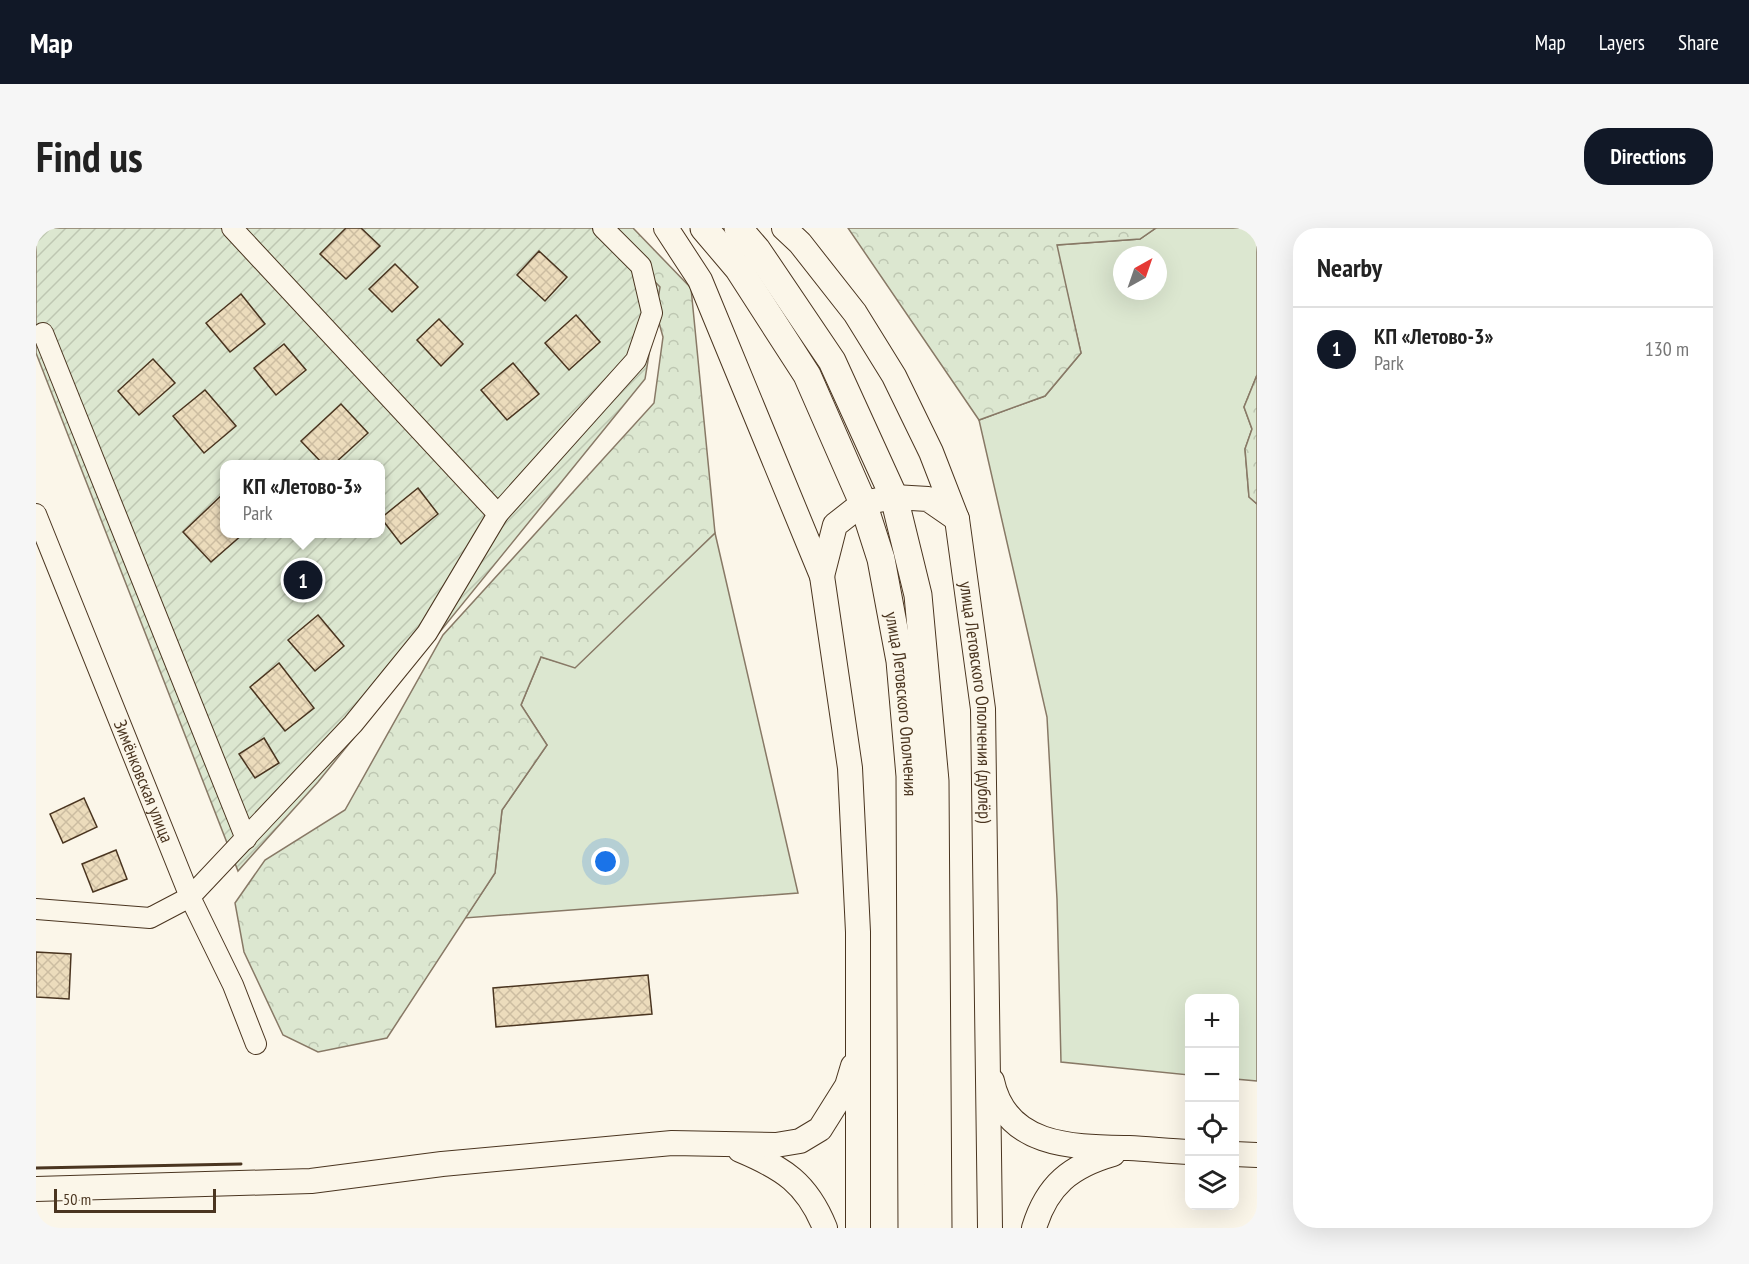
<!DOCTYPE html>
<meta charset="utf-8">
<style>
:root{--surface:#fff;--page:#f6f6f6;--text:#222;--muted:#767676;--line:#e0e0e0;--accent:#111827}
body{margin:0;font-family:"PT Sans Narrow",sans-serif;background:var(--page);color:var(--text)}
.controls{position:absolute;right:18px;bottom:18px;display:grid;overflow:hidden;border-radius:12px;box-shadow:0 6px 24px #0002}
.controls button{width:54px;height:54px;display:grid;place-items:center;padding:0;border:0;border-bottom:2px solid var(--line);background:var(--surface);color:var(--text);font:30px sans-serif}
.compass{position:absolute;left:1077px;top:18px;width:54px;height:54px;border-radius:50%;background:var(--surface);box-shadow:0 6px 24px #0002;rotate:40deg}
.scale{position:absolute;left:18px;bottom:15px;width:162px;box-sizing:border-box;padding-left:6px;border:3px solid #4a3520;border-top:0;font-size:16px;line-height:21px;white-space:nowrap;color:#4a3520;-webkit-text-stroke:4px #fbf6e9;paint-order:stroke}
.you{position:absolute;left:570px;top:634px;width:21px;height:21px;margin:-15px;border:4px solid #fff;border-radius:50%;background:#1a73e8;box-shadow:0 0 0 9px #1a73e833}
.badge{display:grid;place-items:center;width:39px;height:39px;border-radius:50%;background:var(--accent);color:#fff;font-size:20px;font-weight:700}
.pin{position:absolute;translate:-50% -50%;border:3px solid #fff;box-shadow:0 2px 6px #0006}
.popup{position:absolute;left:184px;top:232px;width:165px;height:78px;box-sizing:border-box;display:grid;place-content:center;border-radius:12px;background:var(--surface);filter:drop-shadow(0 2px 4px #0005);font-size:20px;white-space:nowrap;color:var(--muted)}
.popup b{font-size:22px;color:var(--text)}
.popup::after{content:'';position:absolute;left:50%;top:100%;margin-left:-12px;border:12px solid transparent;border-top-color:var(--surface)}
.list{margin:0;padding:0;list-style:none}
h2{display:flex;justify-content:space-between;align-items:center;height:78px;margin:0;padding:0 24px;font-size:26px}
h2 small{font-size:20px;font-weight:400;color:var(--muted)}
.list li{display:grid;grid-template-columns:39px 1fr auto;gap:18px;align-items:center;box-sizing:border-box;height:84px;padding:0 24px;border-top:2px solid var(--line)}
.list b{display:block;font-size:22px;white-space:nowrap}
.list p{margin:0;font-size:20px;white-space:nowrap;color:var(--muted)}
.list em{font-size:20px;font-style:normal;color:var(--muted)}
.icon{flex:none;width:33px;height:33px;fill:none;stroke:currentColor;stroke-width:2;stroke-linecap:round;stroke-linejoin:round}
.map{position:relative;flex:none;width:1221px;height:1000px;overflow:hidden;border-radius:24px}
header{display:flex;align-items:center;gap:36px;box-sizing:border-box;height:84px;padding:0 30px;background:var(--accent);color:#fff}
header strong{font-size:28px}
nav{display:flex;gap:33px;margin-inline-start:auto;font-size:21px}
.intro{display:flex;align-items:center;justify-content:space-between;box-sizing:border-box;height:144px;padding:0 36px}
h1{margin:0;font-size:42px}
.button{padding:15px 27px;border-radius:24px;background:var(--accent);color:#fff;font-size:21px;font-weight:700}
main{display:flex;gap:36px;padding:0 36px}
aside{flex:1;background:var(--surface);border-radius:24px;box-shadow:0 6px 24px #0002}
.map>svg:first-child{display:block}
</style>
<header>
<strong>Map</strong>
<nav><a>Map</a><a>Layers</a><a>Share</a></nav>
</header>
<div class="intro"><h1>Find us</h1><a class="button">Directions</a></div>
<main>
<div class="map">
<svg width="1221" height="1000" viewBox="0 0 1221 1000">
<defs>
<pattern id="forest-crowns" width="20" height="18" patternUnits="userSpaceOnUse" patternTransform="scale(1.5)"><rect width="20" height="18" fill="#dce7d0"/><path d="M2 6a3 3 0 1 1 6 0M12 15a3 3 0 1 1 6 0" fill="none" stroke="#bec7b2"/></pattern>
<pattern id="garden-furrows" width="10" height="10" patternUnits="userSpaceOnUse" patternTransform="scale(1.5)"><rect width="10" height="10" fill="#dce7d0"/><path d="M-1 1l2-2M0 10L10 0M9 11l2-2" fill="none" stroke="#bec7b2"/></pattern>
<pattern id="building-cross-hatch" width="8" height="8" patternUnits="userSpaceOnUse" patternTransform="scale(1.5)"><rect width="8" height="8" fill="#ecdcbc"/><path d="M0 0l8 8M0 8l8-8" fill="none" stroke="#ccbda1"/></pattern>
</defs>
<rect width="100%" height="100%" fill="#fbf6e9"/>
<g fill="#dce7d0" stroke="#887966" stroke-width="1.5" fill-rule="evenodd">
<path d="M 1120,0 L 1221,0 L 1221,147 L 1208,179 L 1216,201 L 1209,221 L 1213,269 L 1221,276 L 1221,853 L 1199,851 L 1198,770 L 1154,770 L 1153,847 L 1025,834 L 1021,671 L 1011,489 L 943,192 L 1009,168 L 1045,125 L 1020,17 L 1104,11 ZM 1086,27 L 1122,27 L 1122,63 L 1086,63 Z"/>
<polygon points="679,305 762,665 429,690 459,645 466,582 511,517 485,477 505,429 539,439"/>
</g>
<g fill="url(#forest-crowns)" stroke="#887966" stroke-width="1.5">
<polygon points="566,0 597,0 655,60 679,305 539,440 505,429 485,477 511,517 466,582 459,645 351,810 282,824 247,807 208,724 199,675 229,632 309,582 407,407 618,175 627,109 609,44"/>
<polygon points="812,0 1120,0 1104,11 1021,17 1045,125 1009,168 943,192"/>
<polygon points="1221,147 1221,276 1213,269 1209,221 1216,201 1208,179"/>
</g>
<path fill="url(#garden-furrows)" stroke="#887966" stroke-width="1.5" fill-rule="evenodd" d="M 0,0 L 567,0 L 624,59 L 609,151 L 282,554 L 202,643 L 0,125 ZM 189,236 L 345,236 L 345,306 L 189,306 Z"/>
<g fill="url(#building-cross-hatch)" stroke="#4a3520" stroke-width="1.5">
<polygon points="310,0 325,0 344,18 310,51 284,26"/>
<polygon points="503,23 531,49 509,73 481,47"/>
<polygon points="359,36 382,59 356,84 333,61"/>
<polygon points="205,66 229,96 194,124 170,95"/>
<polygon points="540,87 564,114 533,142 509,115"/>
<polygon points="403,91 427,116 405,138 381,112"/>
<polygon points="248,116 270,142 240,167 218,140"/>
<polygon points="117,131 139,155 103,187 82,163"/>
<polygon points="477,135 503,166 471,192 445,162"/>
<polygon points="169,162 200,198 168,225 137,188"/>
<polygon points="305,176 332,205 298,236 287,236 265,213"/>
<polygon points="382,260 402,286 365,316 345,290"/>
<polygon points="189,264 189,306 207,306 175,334 147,304"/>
<polygon points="282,387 308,418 279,443 252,412"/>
<polygon points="243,435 278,480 249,503 214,459"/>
<polygon points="228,510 243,535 219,550 203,526"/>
<polygon points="48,570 61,599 27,615 14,586"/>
<polygon points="80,622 91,651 57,664 46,636"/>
<polygon points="0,724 35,726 33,771 0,769"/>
<polygon points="612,747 616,786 460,799 457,760"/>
</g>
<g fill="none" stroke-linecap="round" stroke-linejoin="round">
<defs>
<g id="minor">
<polyline points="196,0 462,286"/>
<polyline points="7,105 210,611"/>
<path id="s1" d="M 0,286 L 154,669 L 197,757 L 220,816"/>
<polyline points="0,681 114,690 154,669 317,496 391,405 462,286 600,132 616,85 605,38 567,0"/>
</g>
<g id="tertiary">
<polyline points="630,0 664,52 786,348 814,540 822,704 822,1000"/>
<path id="s2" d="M 748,0 L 764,15 L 819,85 L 858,148 L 895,224 L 921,291 L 947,481 L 954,1000"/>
<polyline points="786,348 799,297 827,275 858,269 892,271 921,291"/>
<path d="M 956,853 C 970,920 1039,919 1093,920 C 1113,921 1133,923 1154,924"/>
<path d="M 704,922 C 747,940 771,955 789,1000"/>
<polyline points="1198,926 1221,927"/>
<polyline points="0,961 275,953 406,936 636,915 740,917 764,913 784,901 811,858 817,838"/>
<path d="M 998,1000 C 1011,957 1035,938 1077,926"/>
</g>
<g id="secondary">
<path id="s3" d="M 668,0 L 702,40 L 771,147 L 827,275 L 845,331 L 864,433 L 874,548 L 876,1000"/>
<polyline points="702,0 721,22 796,133 858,269 882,367 899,553 902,1000"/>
</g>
</defs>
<use href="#minor" stroke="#4a3520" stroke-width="22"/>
<use href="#tertiary" stroke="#4a3520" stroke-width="26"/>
<use href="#secondary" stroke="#4a3520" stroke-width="29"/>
<use href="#minor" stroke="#fbf6e9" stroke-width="20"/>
<use href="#tertiary" stroke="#fbf6e9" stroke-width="24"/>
<use href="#secondary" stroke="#fbf6e9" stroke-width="27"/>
<polyline stroke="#4a3520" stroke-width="3" points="0,940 205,936"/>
</g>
<g text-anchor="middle" stroke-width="4.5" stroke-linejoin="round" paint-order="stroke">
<g font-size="18" fill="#4a3520" stroke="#fbf6e9">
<text dy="6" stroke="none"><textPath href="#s2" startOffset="526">улица Летовского Ополчения (дублёр)</textPath></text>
<text dy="6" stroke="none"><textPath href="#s3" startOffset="525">улица Летовского Ополчения</textPath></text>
<text dy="6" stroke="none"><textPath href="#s1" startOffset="288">Зимёнковская улица</textPath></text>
</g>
</g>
</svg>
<div class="controls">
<button>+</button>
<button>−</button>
<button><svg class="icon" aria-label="locate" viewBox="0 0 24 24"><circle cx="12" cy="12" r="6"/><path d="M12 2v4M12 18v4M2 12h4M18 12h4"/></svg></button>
<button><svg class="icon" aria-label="layers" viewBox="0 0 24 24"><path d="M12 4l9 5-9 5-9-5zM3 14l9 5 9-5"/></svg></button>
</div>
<svg class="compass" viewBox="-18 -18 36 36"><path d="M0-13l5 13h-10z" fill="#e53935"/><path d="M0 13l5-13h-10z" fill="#767676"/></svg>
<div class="scale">50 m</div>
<div class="you"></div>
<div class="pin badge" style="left:267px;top:352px">1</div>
<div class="popup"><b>КП «Летово-3»</b>Park</div>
</div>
<aside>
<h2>Nearby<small></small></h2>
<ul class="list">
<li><span class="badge">1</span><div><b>КП «Летово-3»</b><p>Park</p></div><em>130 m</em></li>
</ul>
</aside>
</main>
